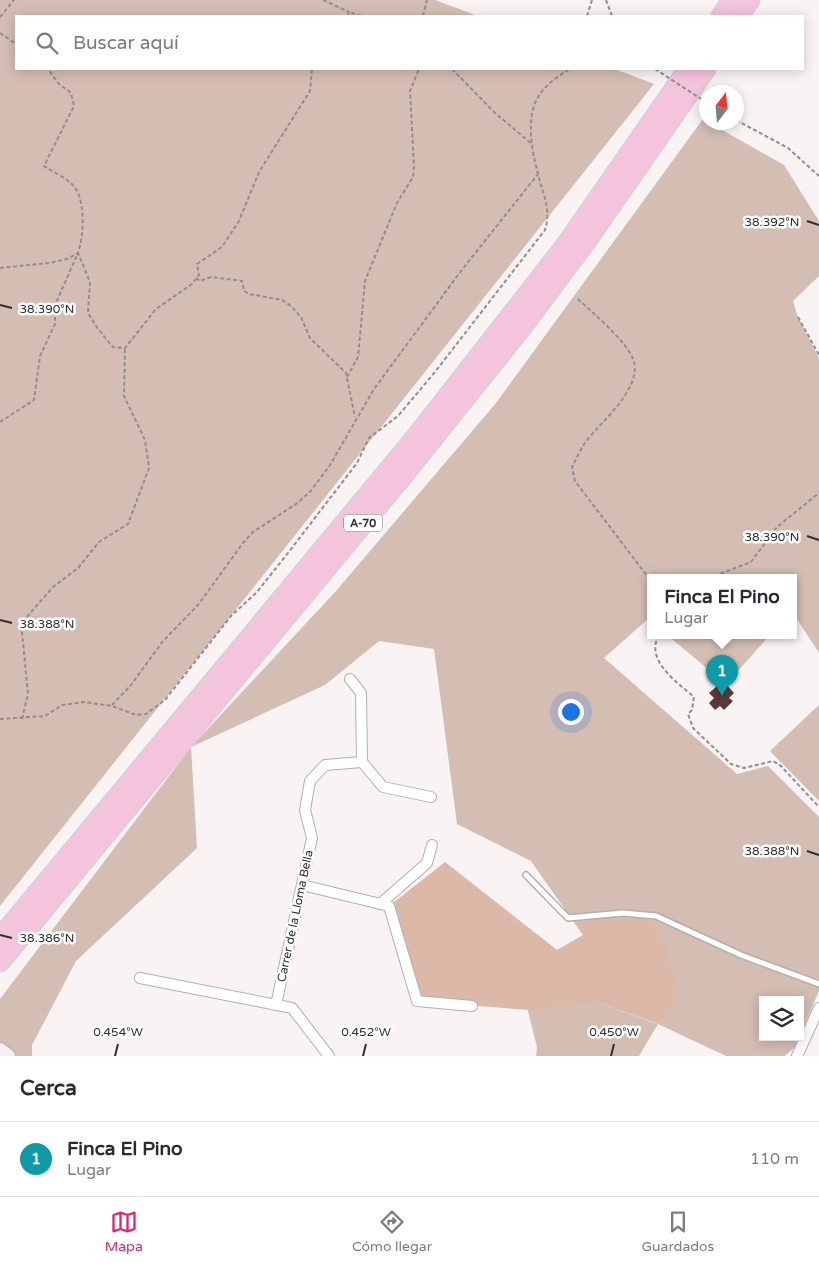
<!DOCTYPE html>
<html lang="es">
<meta charset="utf-8">
<style>
:root{--surface:#fff;--page:#f7f7f7;--text:#2b2b33;--muted:#7c7c81;--line:#e1e1e2;--accent:#db2777}
body{margin:0;font-family:"Varela Round",sans-serif;background:var(--page);color:var(--text)}
.controls{position:absolute;right:15px;bottom:15px;display:grid;overflow:hidden;border-radius:0px;box-shadow:0 2px 12px #0003}
.controls button{width:45px;height:45px;display:grid;place-items:center;padding:0;border:0;border-bottom:1px solid var(--line);background:var(--surface);color:var(--text);font:25px sans-serif}
.compass{position:absolute;left:699px;top:85px;width:45px;height:45px;border-radius:50%;background:var(--surface);box-shadow:0 2px 12px #0003;rotate:16deg}
.you{position:absolute;left:570px;top:711px;width:18px;height:18px;margin:-12px;border:4px solid #fff;border-radius:50%;background:#1a73e8;box-shadow:0 0 0 8px #1a73e833}
.badge{display:grid;place-items:center;width:32px;height:32px;border-radius:50%;background:var(--accent);color:#fff;font-size:16px;font-weight:700}
.pin{position:absolute;translate:-50% -41px;filter:drop-shadow(0 1px 2px #0008)}
.pin::after{content:'';position:absolute;top:26px;width:18px;height:15px;background:inherit;clip-path:polygon(0 0,100% 0,50% 100%)}
.popup{position:absolute;left:647px;top:574px;width:150px;height:65px;box-sizing:border-box;display:grid;place-content:center;border-radius:0px;background:var(--surface);filter:drop-shadow(0 1px 4px #0005);font-size:16px;white-space:nowrap;color:var(--muted)}
.popup b{font-size:19px;color:var(--text)}
.popup::after{content:'';position:absolute;left:50%;top:100%;margin-left:-10px;border:10px solid transparent;border-top-color:var(--surface)}
.list{margin:0;padding:0;list-style:none}
h2{display:flex;justify-content:space-between;align-items:center;height:65px;margin:0;padding:0 20px;font-size:21px}
h2 small{font-size:16px;font-weight:400;color:var(--muted)}
.list li{display:grid;grid-template-columns:32px 1fr auto;gap:15px;align-items:center;box-sizing:border-box;height:75px;padding:0 20px;border-top:1px solid var(--line)}
.list b{display:block;font-size:19px;white-space:nowrap}
.list p{margin:0;font-size:16px;white-space:nowrap;color:var(--muted)}
.list em{font-size:16px;font-style:normal;color:var(--muted)}
.icon{flex:none;width:28px;height:28px;fill:none;stroke:currentColor;stroke-width:2;stroke-linecap:round;stroke-linejoin:round}
.map{position:relative;flex:none;width:819px;height:1056px;overflow:hidden}
.search{position:absolute;background:var(--surface);box-shadow:0 2px 12px #0003;left:15px;right:15px;top:15px;height:55px;display:flex;align-items:center;gap:12px;box-sizing:border-box;padding:0 18px;border-radius:0px;color:var(--muted);font-size:19px}
.sheet{height:140px;background:var(--surface)}
nav{display:flex;justify-content:space-around;align-items:center;box-sizing:border-box;height:70px;border-top:1px solid var(--line);background:var(--surface);font-size:14px;color:var(--muted)}
nav a{display:grid;justify-items:center;gap:2px}
nav .on{color:var(--accent)}
.map>svg:first-child{display:block}
</style>
<div class="map">
<svg width="819" height="1056" viewBox="0 0 819 1056">
<rect width="100%" height="100%" fill="#f9f3f4"/>
<g fill="#d4bdb3">
<polygon points="0,0 435,0 478,16 16,16 16,69 615,69 654,84 0,906"/>
<polygon points="703,119 784,165 819,221 819,276 793,301 798,317 819,358 819,653 793,613 793,577 651,577 651,621 648,619 604,658 737,774 768,766 819,817 819,991 800,1035 800,1000 763,1000 763,1037 799,1037 795,1047 785,1056 726,1056 658,1024 639,1056 536,1056 537,1047 526,1003 597,1002 657,1024 679,996 623,913 573,921 531,861 457,824 434,649 379,641 325,685 191,747 197,848 76,961 32,1045 32,1056 0,1056 0,999 191,747 336,591 496,403"/>
<polygon points="667,635 770,635 726,684"/>
<polygon points="819,705 819,801 770,751"/>
</g>
<polygon fill="#dcb8a8" points="445,862 557,950 583,935 573,921 623,913 656,916 680,996 658,1024 597,1002 528,1010 417,1001 389,906"/>
<polygon fill="#5a3936" points="726,684 734,693 729,698 733,701 724,710 720,706 715,710 709,703 714,698 709,693 717,686 721,690"/>
<g fill="none" stroke-linecap="round" stroke-linejoin="round">
<defs>
<polyline id="lane" points="526,875 568,918 623,913 656,916 741,955 819,984"/>
<g id="street">
<polyline points="350,679 361,693 362,762 383,787 431,797"/>
<polyline points="302,885 389,906 417,1001 472,1006"/>
<polyline points="380,904 427,863 432,845"/>
<polyline points="140,978 292,1008 329,1056"/>
<polyline points="276,1005 312,838 305,810 310,781 325,765 362,762"/>
<polyline points="797,1056 819,1008"/>
</g>
<polyline id="secondary" points="0,1050 8,1056"/>
<g id="highway">
<polyline points="721,16 732,0"/>
<polyline points="739,16 750,0"/>
<polyline points="0,938 415,438 565,246 688,69"/>
<polyline points="0,962 402,477 523,326 588,239 706,69"/>
</g>
</defs>
<use href="#lane" stroke="#b4afaf" stroke-width="8"/>
<use href="#street" stroke="#b4afaf" stroke-width="12"/>
<use href="#secondary" stroke="#b4afaf" stroke-width="16"/>
<use href="#highway" stroke="#d1d1d1" stroke-width="21"/>
<g stroke="#928e8f" stroke-width="2" stroke-dasharray="4 2.5" stroke-linecap="butt">
<polyline points="323,0 349,12"/>
<polyline points="606,0 612,16"/>
<polyline points="348,16 349,12 362,16"/>
<polyline points="423,16 427,0"/>
<polyline points="587,16 592,0"/>
<polyline points="0,17 14,0"/>
<polyline points="0,33 16,44"/>
<polyline points="452,69 494,112 533,145"/>
<polyline points="736,120 788,148 819,176"/>
<path d="M 0,268 L 49,263 L 67,259 L 78,253 C 84,236 86,199 73,185 C 66,178 53,172 44,166 L 74,106 L 71,93 L 58,83 L 48,69"/>
<polyline points="196,278 200,281 211,277 242,281 244,291 249,294 282,300 291,306 301,317 310,338 346,373 355,417"/>
<path d="M 578,299 C 592,312 627,342 633,359 C 644,388 600,422 585,443 C 580,450 576,459 572,467 L 575,481 L 651,581"/>
<polyline points="798,317 819,355"/>
<polyline points="347,377 358,357 365,281 397,203 413,177 414,167 410,91 419,69"/>
<polyline points="0,422 34,400 40,356 55,324 55,305 78,253 90,282 88,313 98,329 113,347 125,348 156,309 192,284 199,275 197,264 222,247 239,221 259,172 310,91 312,69"/>
<polyline points="715,577 717,575 751,562 777,527 819,493"/>
<path d="M 659,635 C 644,660 678,683 694,697 L 692,710 L 688,714 L 693,728 L 731,764 L 744,768 L 773,761 L 780,765 L 819,807"/>
<polyline points="112,705 131,685 163,641 198,605 243,543 253,532 296,504 310,492 330,465 374,389 461,271 538,174"/>
<path d="M 0,719 L 45,716 L 62,705 L 84,702 L 112,706 L 136,715 L 146,714 L 165,700 L 231,616 L 257,592 L 288,553 L 357,463 L 369,438 L 398,416 L 435,372 L 545,230 C 550,214 546,201 541,185 C 533,157 521,111 545,88 C 552,80 561,75 569,69"/>
<polyline points="22,719 28,694 22,632 25,619 53,587 78,568 99,542 128,524 149,468 145,440 124,396 125,348"/>
</g>
<use href="#lane" stroke="#fff" stroke-width="5"/>
<use href="#street" stroke="#fff" stroke-width="10"/>
<use href="#secondary" stroke="#fbedf4" stroke-width="14"/>
<use href="#highway" stroke="#f3c4db" stroke-width="19"/>
<polyline stroke="#928e8f" stroke-width="2" stroke-dasharray="4 2.5" stroke-linecap="butt" points="655,69 706,102"/>
</g>
<path fill="none" stroke="#2f2d2d" stroke-width="2" d="M 807,221 L 819,225M 0,305 L 12,308M 807,536 L 819,540M 0,620 L 12,623M 807,851 L 819,855M 0,935 L 12,938M 115,1056 L 118,1044M 363,1056 L 366,1044M 611,1056 L 614,1044"/>
<g text-anchor="middle" stroke-width="5" stroke-linejoin="round" paint-order="stroke">
<rect fill="#fff" stroke="#6d6c6c" stroke-width="1" x="344" y="514.5" width="38" height="17" rx="4"/>
<g font-size="11" font-weight="bold" fill="#2f2d2d">
<text x="363" y="527">A-70</text>
</g>
<g font-size="12" fill="#2f2d2d" stroke="#fff">
<text transform="translate(295 916) rotate(-78)" y="4">Carrer de la Lloma Bella</text>
</g>
</g>
<g font-size="12" text-anchor="middle" fill="#2f2d2d" stroke="#fff" stroke-width="5" stroke-linejoin="round" paint-order="stroke">
<text x="772" y="226">38.392°N</text>
<text x="47" y="313">38.390°N</text>
<text x="772" y="541">38.390°N</text>
<text x="47" y="628">38.388°N</text>
<text x="772" y="855">38.388°N</text>
<text x="47" y="942">38.386°N</text>
<text x="118" y="1036">0.454°W</text>
<text x="366" y="1036">0.452°W</text>
<text x="614" y="1036">0.450°W</text>
</g>
</svg>
<div class="controls">
<button><svg class="icon" aria-label="layers" viewBox="0 0 24 24"><path d="M12 4l9 5-9 5-9-5zM3 14l9 5 9-5"/></svg></button>
</div>
<svg class="compass" viewBox="-18 -18 36 36"><path d="M0-13l5 13h-10z" fill="#e53935"/><path d="M0 13l5-13h-10z" fill="#7c7c81"/></svg>
<div class="you"></div>
<div class="pin badge" style="left:722px;top:696px;background:#0f9aa8">1</div>
<div class="popup"><b>Finca El Pino</b>Lugar</div>
<div class="search"><svg class="icon" aria-label="search" viewBox="0 0 24 24"><circle cx="10" cy="10" r="6"/><path d="M15 15l6 6"/></svg>Buscar aquí</div>
</div>
<section class="sheet">
<h2>Cerca<small></small></h2>
<ul class="list">
<li><span class="badge" style="background:#0f9aa8">1</span><div><b>Finca El Pino</b><p>Lugar</p></div><em>110 m</em></li>
</ul>
</section>
<nav>
<a class="on"><svg class="icon" aria-label="map" viewBox="0 0 24 24"><path d="M3 6l6-2 6 2 6-2v14l-6 2-6-2-6 2zM9 4v14M15 6v14"/></svg>Mapa</a>
<a><svg class="icon" aria-label="directions" viewBox="0 0 24 24"><path d="M12 3l9 9-9 9-9-9zM9 14v-3h6M13 9l2 2-2 2"/></svg>Cómo llegar</a>
<a><svg class="icon" aria-label="saved" viewBox="0 0 24 24"><path d="M7 4h10v16l-5-4-5 4z"/></svg>Guardados</a>
</nav>
